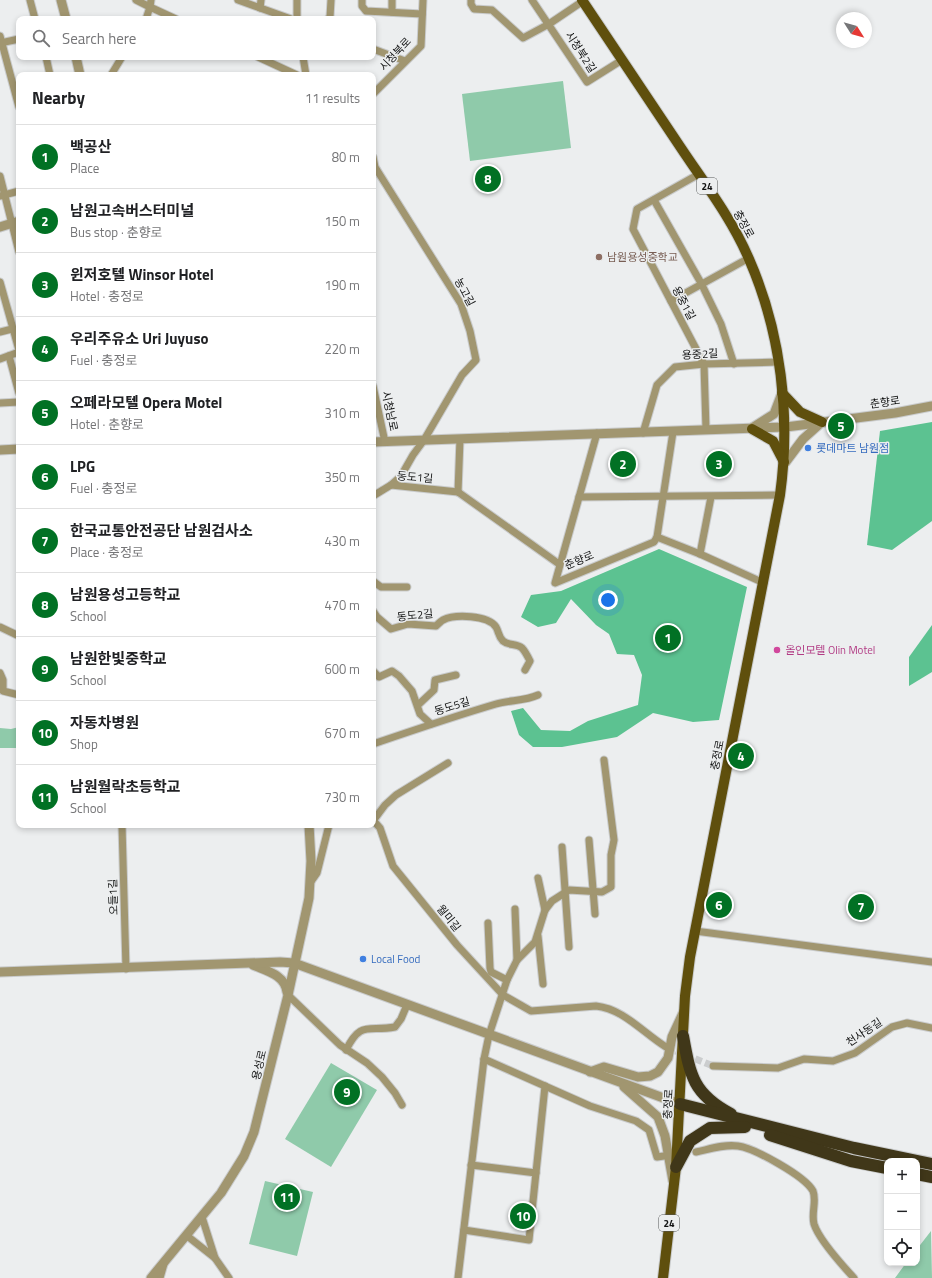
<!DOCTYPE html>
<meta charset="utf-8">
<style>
:root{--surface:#fff;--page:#f2f2f2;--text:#202124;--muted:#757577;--line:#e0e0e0;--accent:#017124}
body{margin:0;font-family:"Titillium Web","Noto Sans KR",sans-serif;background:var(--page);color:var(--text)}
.controls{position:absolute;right:12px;bottom:12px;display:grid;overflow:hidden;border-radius:8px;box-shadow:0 2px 6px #0003}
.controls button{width:36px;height:36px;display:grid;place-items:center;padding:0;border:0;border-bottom:1px solid var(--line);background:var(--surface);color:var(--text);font:20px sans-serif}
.compass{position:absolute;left:836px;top:12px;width:36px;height:36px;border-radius:50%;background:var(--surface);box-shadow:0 2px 6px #0003;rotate:127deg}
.you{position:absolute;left:608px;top:600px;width:14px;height:14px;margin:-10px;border:3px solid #fff;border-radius:50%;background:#1a73e8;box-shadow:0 0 0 6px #1a73e833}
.badge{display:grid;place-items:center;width:26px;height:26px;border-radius:50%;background:var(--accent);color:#fff;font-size:13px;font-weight:700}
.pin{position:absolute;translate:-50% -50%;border:2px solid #fff;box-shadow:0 1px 4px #0006}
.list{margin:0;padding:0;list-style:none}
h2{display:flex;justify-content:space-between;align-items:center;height:52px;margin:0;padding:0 16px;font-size:17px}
h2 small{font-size:13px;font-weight:400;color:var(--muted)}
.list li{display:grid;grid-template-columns:26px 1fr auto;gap:12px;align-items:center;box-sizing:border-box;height:64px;padding:0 16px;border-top:1px solid var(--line)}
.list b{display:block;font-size:15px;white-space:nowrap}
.list p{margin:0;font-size:13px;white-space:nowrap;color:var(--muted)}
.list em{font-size:13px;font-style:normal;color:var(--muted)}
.icon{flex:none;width:22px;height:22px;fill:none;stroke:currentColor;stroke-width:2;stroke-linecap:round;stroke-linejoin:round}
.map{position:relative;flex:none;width:932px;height:1278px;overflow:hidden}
.search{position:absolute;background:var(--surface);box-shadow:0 2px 6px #0003;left:16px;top:16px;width:360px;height:44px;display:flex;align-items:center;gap:10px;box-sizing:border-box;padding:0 14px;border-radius:8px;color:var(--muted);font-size:15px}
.panel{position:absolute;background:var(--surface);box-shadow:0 2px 6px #0003;left:16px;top:72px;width:360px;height:756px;border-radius:8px}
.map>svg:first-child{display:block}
</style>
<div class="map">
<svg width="932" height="1278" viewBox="0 0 932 1278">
<rect width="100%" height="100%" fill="#eceeef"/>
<g fill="#8fcaaa">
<polygon points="563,81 571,148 470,161 462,94"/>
<polygon points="19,727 19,748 0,748 0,728 11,729"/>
<polygon points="331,1063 377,1090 331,1167 285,1139"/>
<polygon points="265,1181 313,1192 297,1256 249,1244"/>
<polygon points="931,1231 932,1278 895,1278 906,1263 917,1263 917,1249"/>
</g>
<g fill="#5cc291">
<polygon points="932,422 932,521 892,550 867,545 880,431"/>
<polygon points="659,549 747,587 719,720 693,722 653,713 617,737 562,747 533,747 519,735 511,711 523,708 541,730 570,731 588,721 638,705 642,675 634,655 617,654 609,634 596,625 571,599 556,623 538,627 521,617 531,595 561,591"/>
<polygon points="932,625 932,672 909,686 909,657"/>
</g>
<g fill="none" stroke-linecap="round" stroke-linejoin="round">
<polyline stroke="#cbcdce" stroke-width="7" stroke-dasharray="7 3.5" stroke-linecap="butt" points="666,1047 713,1066"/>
<defs>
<g id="minor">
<polyline points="30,0 35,19"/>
<polyline points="136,0 150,7 151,0"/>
<polyline points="238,0 291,19"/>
<polyline points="362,0 362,6 366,11 422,14"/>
<polyline points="471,0 471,4 474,9 492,10 523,38 549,24 583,1"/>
<polyline points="532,0 587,82 622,60"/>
<polyline points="260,8 261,0"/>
<polyline points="392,12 392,0"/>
<polyline points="146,19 150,7 176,19"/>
<polyline points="297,19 297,0"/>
<polyline points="328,19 330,17 331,0"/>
<polyline points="0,36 19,107"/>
<polyline points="0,43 19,39"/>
<polyline points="373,49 405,61"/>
<polyline points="46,57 50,75"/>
<polyline points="258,57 297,75"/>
<polyline points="303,57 306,75"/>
<polyline points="111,75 122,57"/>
<polyline points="373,94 421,46 423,0"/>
<polyline points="373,157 375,167 461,304 470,331 476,360 462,375 424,440 413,455 401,476 391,485"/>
<polyline points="699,174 637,209 633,229 704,364 706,429"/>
<polyline points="0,176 19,252"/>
<polyline points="0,196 19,191"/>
<polyline points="654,200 701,283 721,324 734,364"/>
<polyline points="0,282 19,350"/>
<polyline points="671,301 749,258"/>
<polyline points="0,332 12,329"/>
<polyline points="9,356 19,393"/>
<polyline points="0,359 19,352"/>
<polyline points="373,386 385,442"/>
<polyline points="0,403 19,402"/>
<polyline points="597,433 555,583 654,542 657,537 673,432"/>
<polyline points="643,433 657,385 675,367 704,364 778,362"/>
<polyline points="458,492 559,564"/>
<polyline points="458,492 460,439"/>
<polyline points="373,496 391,485 458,492"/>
<polyline points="579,497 780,495"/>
<polyline points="657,537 700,554 764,583"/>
<polyline points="700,554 711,497"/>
<polyline points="373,581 381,587 407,587"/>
<path d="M 373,611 L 377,617 L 391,629 L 408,624 L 436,626 C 438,624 441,621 443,620 C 455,614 488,615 496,627 C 499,632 498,636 503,641 C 509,646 516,643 522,648 C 525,651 528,657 530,661 L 525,670"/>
<polyline points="0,627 19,636"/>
<polyline points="373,671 379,677 392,671 399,676 412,691 420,714 431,724"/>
<polyline points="0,673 3,680 3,691 19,695"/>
<polyline points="418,705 434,690 435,680 456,675"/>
<path d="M 373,744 C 414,730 455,716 496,704 C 510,700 525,701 538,695"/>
<path d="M 373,820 L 380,828 L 393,866 L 457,945 L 503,995 L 531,1011 L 596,1006 C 624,1009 643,1033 666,1047"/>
<polyline points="373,821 385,805 396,795 448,763"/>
<polyline points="122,825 126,969"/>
<polyline points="589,840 595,914"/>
<polyline points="562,847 569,947"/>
<polyline points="538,878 545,910"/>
<polyline points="310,883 317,873 329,825"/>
<polyline points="515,909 517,960"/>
<polyline points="488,923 490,968 491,972 507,980"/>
<polyline points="695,931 932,962"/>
<polyline points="538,936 543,984"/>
<polyline points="288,995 340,1045 367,1063 382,1077 395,1093 402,1105"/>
<path d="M 346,1050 C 361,1020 368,1032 395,1027 L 401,1019 L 407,1005"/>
<polyline points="484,1059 590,1106 636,1121 649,1130 657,1157 664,1156"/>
<polyline points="713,1066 778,1068 804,1059 833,1061 855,1053 892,1027 907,1023 932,1028"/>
<path d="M 696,1152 C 710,1149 724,1144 738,1146 C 754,1148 805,1176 813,1191 C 817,1201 811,1213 814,1224 C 819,1240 842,1265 854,1278"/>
<polyline points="471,1165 536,1173"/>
<polyline points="464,1230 529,1240 545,1086"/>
<polyline points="186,1235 215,1258 202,1217"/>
<polyline points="215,1258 229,1278"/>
<polyline points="160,1278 164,1264"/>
<polyline points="458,1278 484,1059 489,1035 507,980 517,960 535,942 545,910 552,901 569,890 602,892 611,887 611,855 614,840 604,760"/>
</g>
<g id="tertiary">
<polyline points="61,0 66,19"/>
<polyline points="76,57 80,75"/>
<polyline points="0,227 19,221"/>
<polyline points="752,428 774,414 782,393"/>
<polyline points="373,442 786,427 895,413 932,406"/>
<polyline points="0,450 19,449"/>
<polyline points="785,463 803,439 822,422"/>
<path d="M 253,965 C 267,971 285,975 287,992"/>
<polyline points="0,972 280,962 294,963 680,1104"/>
<polyline points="590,1072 604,1067 638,1077 650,1076 658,1072 668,1058 672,1037 684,1011"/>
<polyline points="624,1087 658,1117 665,1136 673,1181"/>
<polyline points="151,1278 221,1193 244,1156 254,1132 288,995 309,898 311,861 309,825"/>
</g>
<g id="primary">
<path d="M 582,0 C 615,50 648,99 681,148 C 705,184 732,219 749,259 C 781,332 791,416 780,495 L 690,957 L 685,996 L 676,1167 L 663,1278"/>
<polyline points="782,393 800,412 822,422"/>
<polyline points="752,429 773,441 784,462"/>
</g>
<g id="motorway">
<path d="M 683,1036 C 690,1075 693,1094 731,1114"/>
<polyline points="680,1104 854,1148 932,1164"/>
<polyline points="770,1135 851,1161 887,1168"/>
<polyline points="676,1167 690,1141 710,1128 745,1127"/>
<polyline points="917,1174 932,1177"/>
</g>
</defs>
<use href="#minor" stroke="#c9cbcc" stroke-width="9"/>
<use href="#tertiary" stroke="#c9cbcc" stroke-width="11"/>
<use href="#primary" stroke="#c9cbcc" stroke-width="12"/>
<use href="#motorway" stroke="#c9cbcc" stroke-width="14"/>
<use href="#minor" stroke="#a19670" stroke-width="7"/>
<use href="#tertiary" stroke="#a19670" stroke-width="9"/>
<use href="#primary" stroke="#5f4f0d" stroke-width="10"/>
<use href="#motorway" stroke="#403719" stroke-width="12"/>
</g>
<circle fill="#8d6e63" stroke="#eceeef" stroke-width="1.5" cx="599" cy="257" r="4"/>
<g fill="#3f7fe0" stroke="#eceeef" stroke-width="1.5">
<circle cx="808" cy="448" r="4"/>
<circle cx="363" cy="959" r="4"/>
</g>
<circle fill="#d1479c" stroke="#eceeef" stroke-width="1.5" cx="777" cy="650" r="4"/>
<g text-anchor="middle" stroke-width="3" stroke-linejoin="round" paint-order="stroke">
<g fill="#eceeef" stroke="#535555" stroke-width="1">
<rect x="697" y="178" width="20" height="16" rx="3"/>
<rect x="659" y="1215" width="20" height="16" rx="3"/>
</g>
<g font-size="10" font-weight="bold" fill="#121313">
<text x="707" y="190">24</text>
<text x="669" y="1227">24</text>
</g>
<g font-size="11" fill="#121313" stroke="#eceeef">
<text transform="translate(581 52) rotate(57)" y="4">시청북2길</text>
<text transform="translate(395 54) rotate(-47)" y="4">시청북로</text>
<text transform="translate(744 224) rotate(61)" y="4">충정로</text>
<text transform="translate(465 292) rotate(62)" y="4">농고길</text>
<text transform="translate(684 303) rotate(62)" y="4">용중1길</text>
<text transform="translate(700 354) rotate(-3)" y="4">용중2길</text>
<text transform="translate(885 402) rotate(-8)" y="4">춘향로</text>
<text transform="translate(390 411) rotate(78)" y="4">시청남로</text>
<text transform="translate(415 477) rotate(5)" y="4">동도1길</text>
<text transform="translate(579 560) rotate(-23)" y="4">춘향로</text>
<text transform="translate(415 615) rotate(-6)" y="4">동도2길</text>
<text transform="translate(452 706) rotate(-17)" y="4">동도5길</text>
<text transform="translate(717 755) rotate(-79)" y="4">충정로</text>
<text transform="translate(113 897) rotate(-92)" y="4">오들1길</text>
<text transform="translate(449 918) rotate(51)" y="4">월미길</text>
<text transform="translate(864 1032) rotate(-34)" y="4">천사동길</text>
<text transform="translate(259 1065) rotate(-77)" y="4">용성로</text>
<text transform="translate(668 1104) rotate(-87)" y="4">충정로</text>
</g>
<g font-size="11" fill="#785e54" stroke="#eceeef" text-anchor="start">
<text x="607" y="261">남원용성중학교</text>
</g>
<g font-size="11" fill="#366cbe" stroke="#eceeef" text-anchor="start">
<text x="816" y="452">롯데마트 남원점</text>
<text x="371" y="963">Local Food</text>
</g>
<g font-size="11" fill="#b23c85" stroke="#eceeef" text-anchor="start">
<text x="785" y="654">올인모텔 Olin Motel</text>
</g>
</g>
</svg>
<div class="controls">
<button>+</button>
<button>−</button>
<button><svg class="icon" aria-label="locate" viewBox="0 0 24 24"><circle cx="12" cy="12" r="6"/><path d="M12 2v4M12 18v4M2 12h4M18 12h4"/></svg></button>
</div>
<svg class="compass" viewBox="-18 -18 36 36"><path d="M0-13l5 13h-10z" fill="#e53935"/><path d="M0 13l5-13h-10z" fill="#757577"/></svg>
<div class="you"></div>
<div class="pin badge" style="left:668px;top:638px">1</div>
<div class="pin badge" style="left:623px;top:464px">2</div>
<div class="pin badge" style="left:719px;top:464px">3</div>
<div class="pin badge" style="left:741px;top:756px">4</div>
<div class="pin badge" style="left:841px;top:426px">5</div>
<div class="pin badge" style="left:719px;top:905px">6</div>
<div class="pin badge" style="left:861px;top:907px">7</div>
<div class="pin badge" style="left:488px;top:179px">8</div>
<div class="pin badge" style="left:347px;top:1092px">9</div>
<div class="pin badge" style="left:523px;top:1216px">10</div>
<div class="pin badge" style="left:287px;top:1197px">11</div>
<div class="search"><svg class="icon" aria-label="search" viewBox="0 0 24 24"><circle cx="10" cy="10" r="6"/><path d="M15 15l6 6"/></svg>Search here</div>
<section class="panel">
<h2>Nearby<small>11 results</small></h2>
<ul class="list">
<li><span class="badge">1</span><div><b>백공산</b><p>Place</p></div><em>80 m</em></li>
<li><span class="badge">2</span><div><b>남원고속버스터미널</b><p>Bus stop · 춘향로</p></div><em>150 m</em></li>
<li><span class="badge">3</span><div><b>윈저호텔 Winsor Hotel</b><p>Hotel · 충정로</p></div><em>190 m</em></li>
<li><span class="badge">4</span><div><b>우리주유소 Uri Juyuso</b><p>Fuel · 충정로</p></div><em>220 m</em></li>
<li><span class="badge">5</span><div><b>오페라모텔 Opera Motel</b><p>Hotel · 춘향로</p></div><em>310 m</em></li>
<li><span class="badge">6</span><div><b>LPG</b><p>Fuel · 충정로</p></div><em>350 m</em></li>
<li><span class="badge">7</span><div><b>한국교통안전공단 남원검사소</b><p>Place · 충정로</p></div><em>430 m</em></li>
<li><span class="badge">8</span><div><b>남원용성고등학교</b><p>School</p></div><em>470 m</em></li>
<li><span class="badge">9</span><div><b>남원한빛중학교</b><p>School</p></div><em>600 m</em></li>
<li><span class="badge">10</span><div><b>자동차병원</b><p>Shop</p></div><em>670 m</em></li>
<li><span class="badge">11</span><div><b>남원월락초등학교</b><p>School</p></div><em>730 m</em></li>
</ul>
</section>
</div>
